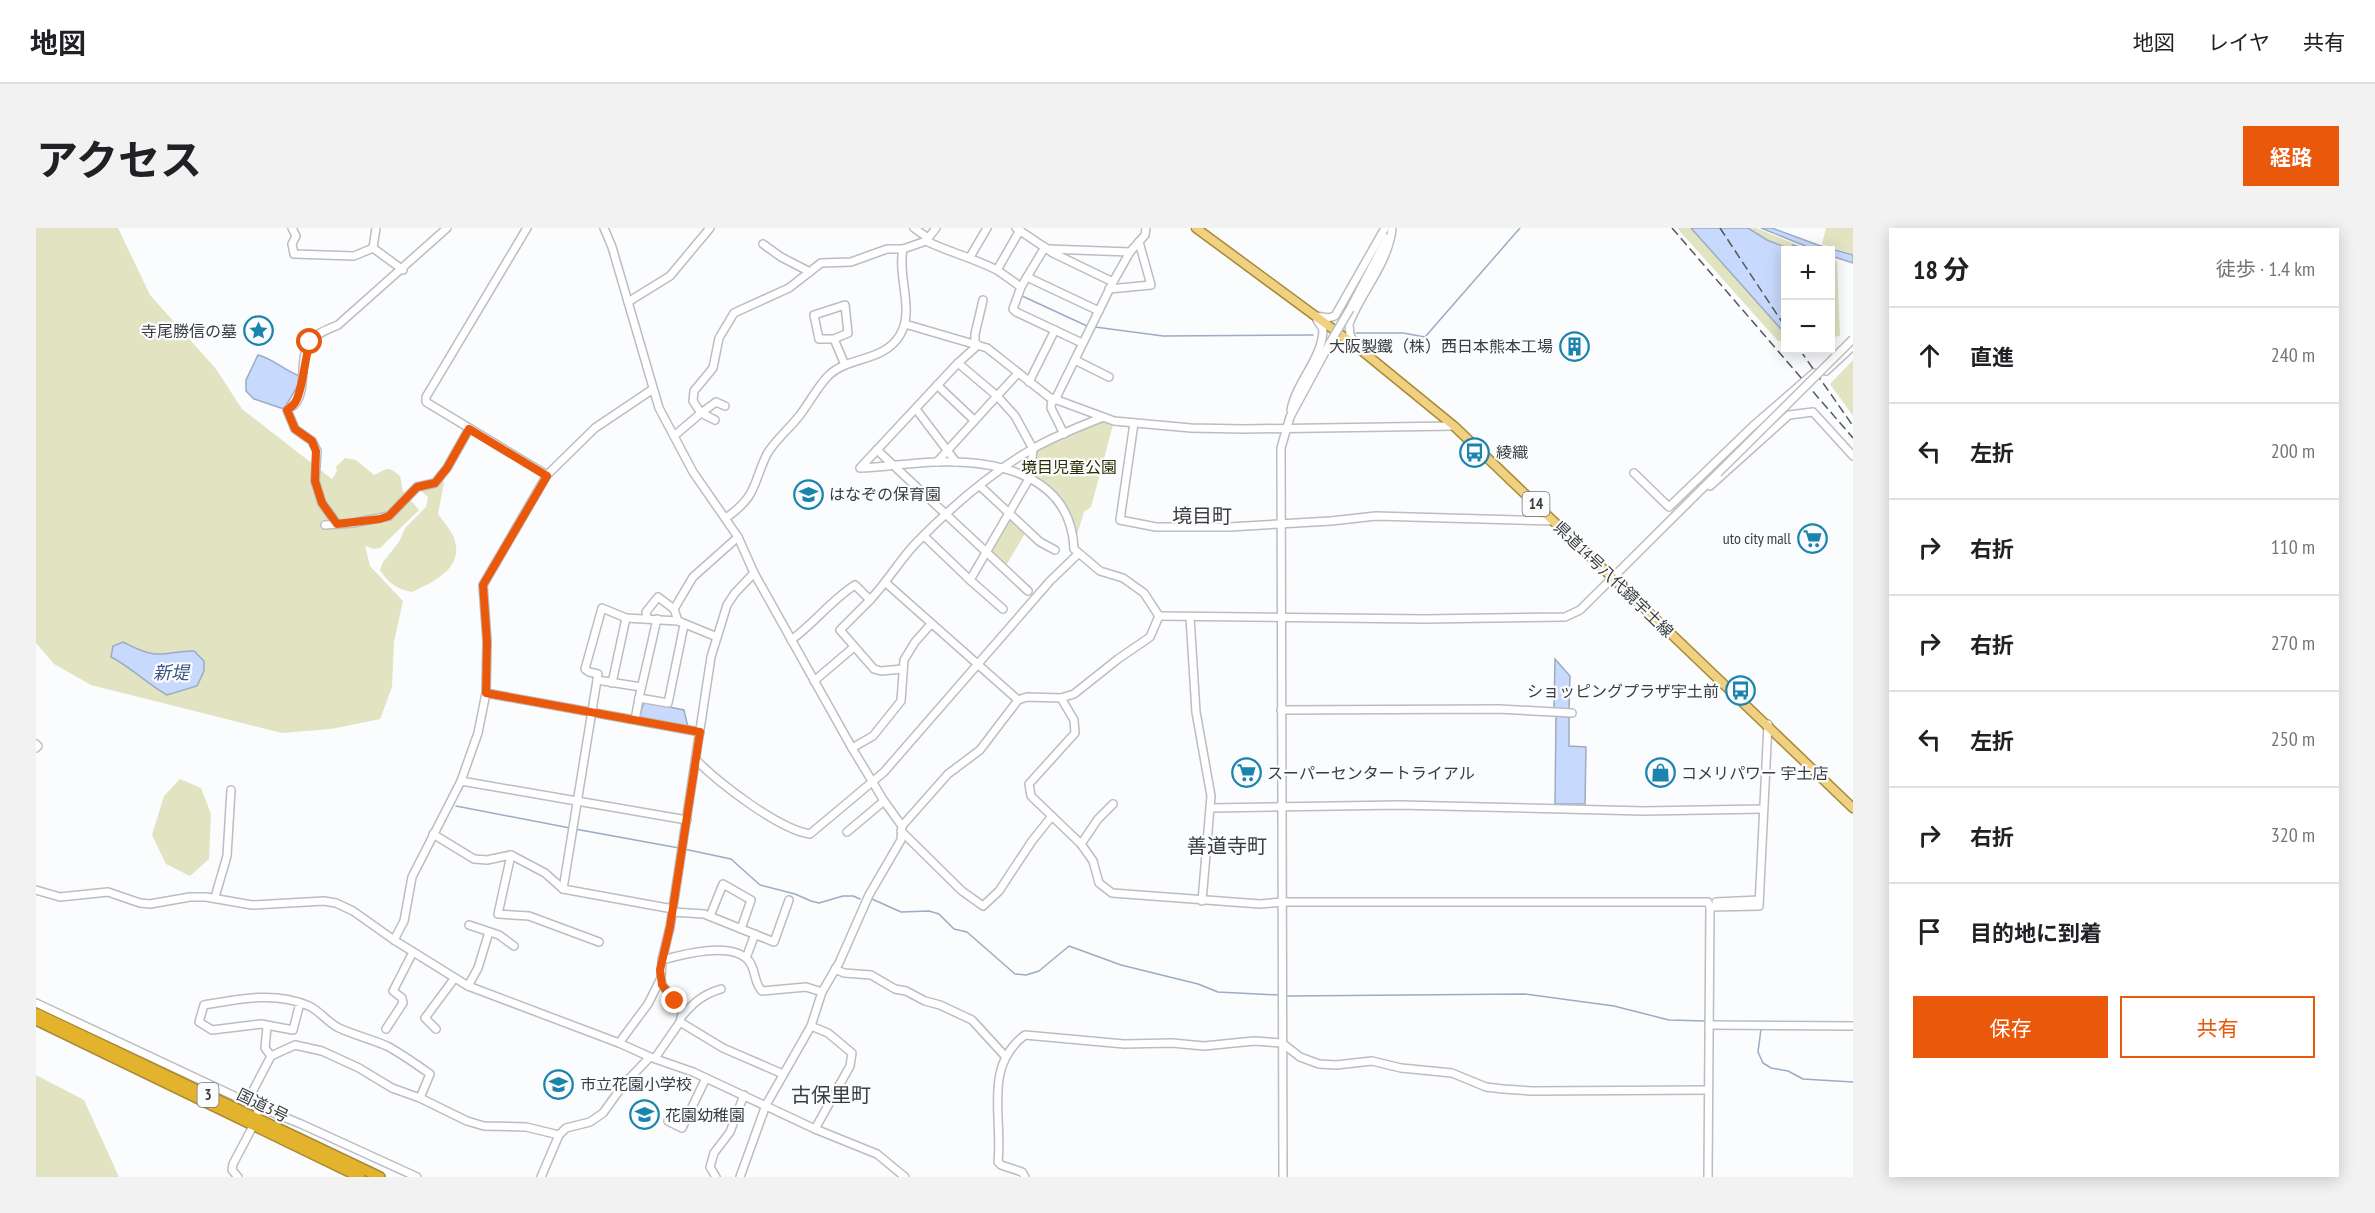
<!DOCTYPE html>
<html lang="ja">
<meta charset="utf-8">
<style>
:root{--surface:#fff;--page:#f2f2f2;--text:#202124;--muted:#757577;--line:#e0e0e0;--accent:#ea580c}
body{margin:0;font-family:"PT Sans Narrow","Noto Sans JP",sans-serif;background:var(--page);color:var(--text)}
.controls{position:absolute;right:18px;top:18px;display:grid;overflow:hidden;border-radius:0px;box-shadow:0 3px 15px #0003}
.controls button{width:54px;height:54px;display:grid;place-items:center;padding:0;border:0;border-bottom:2px solid var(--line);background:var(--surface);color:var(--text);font:30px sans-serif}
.stop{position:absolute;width:18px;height:18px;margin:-14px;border:4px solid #ea580c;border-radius:50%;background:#fff}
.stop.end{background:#ea580c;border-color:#fff;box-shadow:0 2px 6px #0008}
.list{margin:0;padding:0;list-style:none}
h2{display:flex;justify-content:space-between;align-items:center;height:78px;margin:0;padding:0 24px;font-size:26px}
h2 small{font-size:20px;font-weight:400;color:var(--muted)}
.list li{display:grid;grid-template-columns:39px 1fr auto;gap:18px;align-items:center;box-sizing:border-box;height:96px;padding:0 24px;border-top:2px solid var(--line)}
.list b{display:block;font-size:22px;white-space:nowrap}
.list em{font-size:20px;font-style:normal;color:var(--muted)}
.actions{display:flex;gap:12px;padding:18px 24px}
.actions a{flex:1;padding:14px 0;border:2px solid var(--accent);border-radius:0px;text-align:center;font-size:21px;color:var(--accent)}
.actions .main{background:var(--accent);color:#fff}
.icon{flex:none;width:33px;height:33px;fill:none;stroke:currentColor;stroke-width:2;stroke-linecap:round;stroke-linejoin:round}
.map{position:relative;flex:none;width:1817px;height:949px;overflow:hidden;border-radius:0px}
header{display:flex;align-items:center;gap:36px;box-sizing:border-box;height:84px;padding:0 30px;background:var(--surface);border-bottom:2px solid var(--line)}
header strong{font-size:28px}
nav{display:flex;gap:33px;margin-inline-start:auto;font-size:21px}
.intro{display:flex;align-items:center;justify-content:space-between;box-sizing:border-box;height:144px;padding:0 36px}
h1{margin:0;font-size:42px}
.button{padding:15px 27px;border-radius:0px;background:var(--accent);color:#fff;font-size:21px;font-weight:700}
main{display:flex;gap:36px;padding:0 36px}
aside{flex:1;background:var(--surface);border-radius:0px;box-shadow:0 3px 15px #0003}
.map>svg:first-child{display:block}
</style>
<header>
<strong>地図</strong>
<nav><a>地図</a><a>レイヤ</a><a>共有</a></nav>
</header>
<div class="intro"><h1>アクセス</h1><a class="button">経路</a></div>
<main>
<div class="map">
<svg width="1817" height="949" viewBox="0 0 1817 949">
<rect width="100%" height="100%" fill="#fafcfe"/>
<g fill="#e1e3c1">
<path d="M 0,0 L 82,0 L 114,67 L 180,141 L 206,181 L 296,251 L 301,243 L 300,239 L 309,230 L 320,232 L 338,247 C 351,242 350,236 364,248 L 367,263 L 383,282 L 344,320 L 338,321 L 329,318 L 334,338 L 367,373 L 358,414 L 356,459 L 344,491 L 295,501 L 246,505 L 55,457 L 18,436 L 0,415 Z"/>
<polygon points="1641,0 1720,0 1774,22 1750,22 1749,112 1742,113"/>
<polygon points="1790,0 1817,0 1817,26 1786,16"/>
<polygon points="1794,30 1801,33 1804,108 1795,109"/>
<polygon points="1817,132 1817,188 1794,156"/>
<polygon points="1065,190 1078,193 1055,279 1048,284 1041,307 1037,308 1022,273 994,249 997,221"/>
<path d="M 405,247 L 408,255 L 402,286 C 407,293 415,302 418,310 C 429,340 397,354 376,364 C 361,361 352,355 344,342 L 347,334 L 363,314 L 369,300 L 390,279 L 392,269 L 381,259 L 398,255 Z"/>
<polygon points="972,284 991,302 968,341 949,323"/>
<polygon points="144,551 165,560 175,586 173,631 154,648 130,636 116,607 128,568"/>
<polygon points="0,847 48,872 83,949 0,949"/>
</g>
<g fill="#c7dafd" stroke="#9dabc4" stroke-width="1.5">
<polygon points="1655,0 1712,0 1731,12 1754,21 1757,17 1771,22 1750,22 1749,100 1745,101"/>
<polygon points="1725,0 1736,0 1782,17 1817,27 1817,35 1795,28 1794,22 1779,22"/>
<path d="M 222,127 C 238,131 249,143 264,148 L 261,159 L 248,181 L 218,171 L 210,163 L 210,152 Z"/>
<path d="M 87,414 C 97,419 107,425 119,426 C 132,427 145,422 158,423 L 168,433 L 168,443 L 161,458 L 131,467 C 111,456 95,439 75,429 L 77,418 Z"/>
<polygon points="1519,431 1534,448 1533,482 1518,481"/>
<polygon points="608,474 648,482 652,499 603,490"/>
<polygon points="1520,488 1533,489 1533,518 1550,519 1549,576 1519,576"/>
</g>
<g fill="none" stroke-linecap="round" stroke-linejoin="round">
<g stroke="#9dabc4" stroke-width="1.5">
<polyline points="984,67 1051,98"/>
<polyline points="1059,99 1127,108 1277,107"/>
<polyline points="1320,105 1367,105 1389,109 1484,0"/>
<polyline points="420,578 534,600"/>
<polyline points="539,601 643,620"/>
<polyline points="648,621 695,631 724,657 759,666 775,673 783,675 807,668 817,668 824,671"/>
<polyline points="836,671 865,684 893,683 903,686 918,701 931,704 979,746 990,747 1003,743 1033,718 1085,737 1162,756 1182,764 1243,767"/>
<polyline points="1251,768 1489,766 1578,778 1633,792 1670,793"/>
<polyline points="1725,801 1722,824 1727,835 1735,840 1752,843 1767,851 1817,854"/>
</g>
<defs>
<g id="minor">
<polyline points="256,0 260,8 256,16 258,26 318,28 337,20 367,42"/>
<polyline points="491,0 390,169 390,174 511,247"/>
<polyline points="568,0 576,19 623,180 657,244 702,309 718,345 816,520 848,573 866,598"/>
<polyline points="878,0 892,10"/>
<polyline points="980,0 1017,25 1077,54"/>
<polyline points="984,2 961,42 985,59"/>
<path d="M 890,13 C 913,24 937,30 961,42"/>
<polyline points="727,16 745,29 774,44"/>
<polyline points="1009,19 985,59 977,81 980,84 1046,115"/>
<polyline points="337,20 340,0"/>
<polyline points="1012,21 1094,24"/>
<polyline points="934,29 951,0"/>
<polyline points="991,49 1063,83"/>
<polyline points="1073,61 1115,57 1103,14"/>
<polyline points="592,74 634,48 674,0"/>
<polyline points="1314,81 1351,10"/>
<polyline points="1280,88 1292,90 1299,88 1349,0"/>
<polyline points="869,96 951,120 1013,169 1078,193 1155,200 1208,201 1418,198"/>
<polyline points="798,111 783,111 778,87 809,77 812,105 798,111 809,137"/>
<polyline points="939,116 939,106 947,72"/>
<path d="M 1319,116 L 1314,107 L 1313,96 C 1325,64 1352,36 1356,1"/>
<path d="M 942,117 L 922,135 L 824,240 C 849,239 874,235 899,234 C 960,232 1035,246 1038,321 L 1064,343 L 1087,350 L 1108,365 L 1123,388"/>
<polyline points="1039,132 1073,149"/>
<polyline points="922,135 961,168 982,145"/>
<polyline points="1790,143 1817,118"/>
<polyline points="993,154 1019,102"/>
<polyline points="901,157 938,192"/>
<polyline points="1016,171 1015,180 1028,206"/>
<polyline points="1019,172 1077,54 1094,24 1109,7 1110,0"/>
<polyline points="880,181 920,234"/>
<path d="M 1255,182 C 1260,154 1287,130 1287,101 L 1281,92"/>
<polyline points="679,192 665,185 680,174 689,178"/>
<polyline points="1098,195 1084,292 1120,299 1193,299 1295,293 1340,288 1517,293"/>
<polyline points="638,208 665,185 657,173 658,163 677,140 683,110 698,85 753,60 785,35 815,34 851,21 867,21 890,13 900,0"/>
<polyline points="841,222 992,363"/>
<polyline points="901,234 961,168 979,188 997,221 994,249 934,352 967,381"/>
<polyline points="1598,245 1633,279 1717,198 1778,145"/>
<polyline points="944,258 1004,314 1019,322"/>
<polyline points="1674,258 1753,187 1777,184 1817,228"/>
<path d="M 690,290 C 722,267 716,257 731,226 C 739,212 754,200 764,187 C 773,175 782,158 793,147 C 813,128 848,134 864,107 C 879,82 861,49 867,21"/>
<path d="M 301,296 L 286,275 L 279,253 L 281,223 L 276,213 L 259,201 L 251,182 C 253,180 256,179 258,177 C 272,164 262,129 274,114 C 280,105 293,101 302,97 L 411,0"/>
<polyline points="289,297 317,295 353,288 381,259 399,255 411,240 433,201"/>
<polyline points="888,308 934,352"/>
<polyline points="718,345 699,365 691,377 675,429 634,699 626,732 625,750 626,757 647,782 644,794 687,820 747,846"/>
<polyline points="850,355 982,472"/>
<polyline points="834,372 804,402 838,441 845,443 866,441"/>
<polyline points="638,381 657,349 702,309"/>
<polyline points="1123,388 1388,391 1529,389 1544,382 1682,245"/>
<polyline points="1154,389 1160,484 1175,568 1166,673"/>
<polyline points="611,390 610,384 622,369 638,381 642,393"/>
<polyline points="621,391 603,470 632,475 648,397"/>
<path d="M 755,412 C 778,396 795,372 819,357 L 834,372 C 851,354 863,333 880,315 C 915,279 954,245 998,220 C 1019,208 1042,199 1065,190"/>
<polyline points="561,452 605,459"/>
<polyline points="778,453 818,419"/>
<polyline points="576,455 590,390"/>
<polyline points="450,465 664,504"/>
<polyline points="1025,470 1038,492 1039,505 993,556 995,568 1045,616 1057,633 1063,655 1076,665 1224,676 1247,674 1672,674 1674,679 1723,678 1732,496"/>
<polyline points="1245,482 1463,481 1536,485"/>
<polyline points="599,492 603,470"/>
<polyline points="0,516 2,518 0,520"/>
<polyline points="816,520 837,508 865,473 868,432 879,414 895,396"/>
<path d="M 660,532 C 683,555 742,601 774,606 L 848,544 L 1014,353 L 1042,326"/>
<polyline points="425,553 651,592"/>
<polyline points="1175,580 1364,577 1608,583 1727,581"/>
<polyline points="865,603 926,663 947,678 963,663 996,613 1016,588"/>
<polyline points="811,604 848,573"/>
<polyline points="397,606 438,631 451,632 475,627 509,645 527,661"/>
<polyline points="1045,616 1062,591 1077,576"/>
<polyline points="475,627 462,686 493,688 563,714"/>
<polyline points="0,662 24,669 72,664 104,675 114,676 154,669 170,669 216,677 288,673 300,675 317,683 358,712 432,758 583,815 614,829 657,844 779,901 841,926 869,949"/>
<polyline points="179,669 191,628 195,562"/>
<polyline points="1680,674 1723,672"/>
<polyline points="637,681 527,661 562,446 553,444 549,441 566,380 590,390 642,393 681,409"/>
<polyline points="636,684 668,686 738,714 753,672"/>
<polyline points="674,688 687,656 715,672 705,701"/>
<polyline points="433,697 463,707 478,718"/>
<polyline points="358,712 368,693 376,649 425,553 442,505 450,465 451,413 447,357 511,247 559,200 617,161"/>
<polyline points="710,730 719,706"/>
<path d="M 626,732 C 648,726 696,713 713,733 C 720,742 718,756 726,763 L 770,759 L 786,764"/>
<polyline points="799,741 808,745 835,747 859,761 870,763 889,773 904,777 936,792 969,828"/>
<polyline points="432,758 442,740 453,704"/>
<polyline points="0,775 211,874 265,896 381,949"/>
<path d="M 264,775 L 257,802 L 225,796 L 176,802 L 163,794 L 168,777 C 202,771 240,763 273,778 C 284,783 292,795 303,800 C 318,807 335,811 351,818 C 366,826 380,836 394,846 L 384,870"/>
<path d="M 647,787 C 658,774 668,766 685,761"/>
<polyline points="1673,797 1817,798"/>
<polyline points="775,798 792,805 816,825 814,838 779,901"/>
<polyline points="231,799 229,820 235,828"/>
<polyline points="350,801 367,775 366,770 357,763 377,724"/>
<polyline points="400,801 389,790 418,751"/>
<polyline points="583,815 612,776 625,750"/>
<polyline points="619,830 644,794"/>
<polyline points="211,874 235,828 259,817 286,823 323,840 356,860 384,870 431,893 448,898 490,899 523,907"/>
<polyline points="632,893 646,900 670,850"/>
<polyline points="202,949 196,942 197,936 217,898 223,879"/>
<polyline points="505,949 523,907 530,900 554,894 567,885 588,856 614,829"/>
<polyline points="680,949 674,939 678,925 694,904 708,867"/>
<polyline points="704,949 730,877 775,798 786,764 803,735 833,667 865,612 866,598 912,546 944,522 982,472 991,469 1025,470 1038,466 1082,431 1114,409 1123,388"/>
<path d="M 989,949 L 986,944 L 965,937 L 962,934 C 967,889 947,838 989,807 L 1088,816 L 1136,815 L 1168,818 L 1218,813 L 1246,815 L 1264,829 L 1283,836 L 1300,837 L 1336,833 L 1365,840 L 1416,845 L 1450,859 L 1467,861 L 1496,863 L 1672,862"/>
<polyline points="1247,949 1245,220 1254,189 1295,113"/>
<polyline points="1672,949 1674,679"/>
</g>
<polyline id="major" points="1160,0 1320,118 1418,198 1817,580"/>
<g id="highway">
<polyline points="0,785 344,949"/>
<polyline points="0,792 324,949"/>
</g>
</defs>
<use href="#minor" stroke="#bbbdc2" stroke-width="10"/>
<use href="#major" stroke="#a98933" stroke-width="11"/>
<use href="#highway" stroke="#a98933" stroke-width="12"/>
<use href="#minor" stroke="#fff" stroke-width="7"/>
<use href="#major" stroke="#efd181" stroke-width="8"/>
<use href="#highway" stroke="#e4b32d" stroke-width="9"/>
<g stroke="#565759" stroke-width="1.5" stroke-dasharray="9 4.5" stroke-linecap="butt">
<polyline points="1636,0 1817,210"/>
<polyline points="1684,0 1750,100"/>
<polyline points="1764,122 1817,198"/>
</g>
<defs>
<g id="minor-bridge">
<polyline points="1295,113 1314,81"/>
<polyline points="1682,245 1817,111"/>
</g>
</defs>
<use href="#minor-bridge" stroke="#bbbdc2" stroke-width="10" stroke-linecap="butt"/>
<use href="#minor-bridge" stroke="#fff" stroke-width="7"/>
</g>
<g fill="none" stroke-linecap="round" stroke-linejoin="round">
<path stroke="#ea580c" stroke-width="8" d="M 274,114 C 269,128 266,168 258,176 C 256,179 253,180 251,182 L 259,201 L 276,213 L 280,223 L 279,253 L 286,275 L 301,296 L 344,291 L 353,288 L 381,259 L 399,255 L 411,240 L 433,201 L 511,248 L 447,357 L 451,414 L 450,465 L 664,504 L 634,699 L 624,742 L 626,757 L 639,773"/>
</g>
<defs>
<symbol id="sight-ring" viewBox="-11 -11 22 22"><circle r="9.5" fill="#fafcfe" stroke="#1b84ad" stroke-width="1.5"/><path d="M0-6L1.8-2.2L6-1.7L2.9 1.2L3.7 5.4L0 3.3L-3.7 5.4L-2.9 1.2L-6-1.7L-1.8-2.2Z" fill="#1b84ad"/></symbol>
<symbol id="building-ring" viewBox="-11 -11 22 22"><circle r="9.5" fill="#fafcfe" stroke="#1b84ad" stroke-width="1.5"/><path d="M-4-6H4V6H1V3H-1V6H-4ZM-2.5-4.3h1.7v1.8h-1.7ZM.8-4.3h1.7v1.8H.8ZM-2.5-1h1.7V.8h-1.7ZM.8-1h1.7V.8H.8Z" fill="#1b84ad"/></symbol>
<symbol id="bus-ring" viewBox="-11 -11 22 22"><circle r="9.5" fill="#fafcfe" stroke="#1b84ad" stroke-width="1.5"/><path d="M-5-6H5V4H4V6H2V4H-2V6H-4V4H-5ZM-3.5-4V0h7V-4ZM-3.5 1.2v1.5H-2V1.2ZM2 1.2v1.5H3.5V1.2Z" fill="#1b84ad"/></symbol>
<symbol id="school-ring" viewBox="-11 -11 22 22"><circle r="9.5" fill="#fafcfe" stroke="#1b84ad" stroke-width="1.5"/><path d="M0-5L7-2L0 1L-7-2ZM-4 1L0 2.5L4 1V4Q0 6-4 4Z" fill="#1b84ad"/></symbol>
<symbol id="supermarket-ring" viewBox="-11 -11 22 22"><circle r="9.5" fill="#fafcfe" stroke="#1b84ad" stroke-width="1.5"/><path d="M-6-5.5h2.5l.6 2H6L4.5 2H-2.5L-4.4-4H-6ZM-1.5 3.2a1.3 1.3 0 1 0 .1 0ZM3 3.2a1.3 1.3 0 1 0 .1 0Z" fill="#1b84ad"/></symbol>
<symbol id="shop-ring" viewBox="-11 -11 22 22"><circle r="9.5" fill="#fafcfe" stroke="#1b84ad" stroke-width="1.5"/><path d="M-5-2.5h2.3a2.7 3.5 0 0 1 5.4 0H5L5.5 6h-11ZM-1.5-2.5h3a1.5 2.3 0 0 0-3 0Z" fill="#1b84ad"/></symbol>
</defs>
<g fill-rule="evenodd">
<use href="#sight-ring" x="206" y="86" width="33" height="33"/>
<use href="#building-ring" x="1522" y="102" width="33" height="33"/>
<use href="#bus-ring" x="1422" y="208" width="33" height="33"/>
<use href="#school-ring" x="756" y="250" width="33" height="33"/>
<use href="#supermarket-ring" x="1760" y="294" width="33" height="33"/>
<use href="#bus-ring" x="1688" y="446" width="33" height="33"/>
<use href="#supermarket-ring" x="1194" y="528" width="33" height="33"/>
<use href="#shop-ring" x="1608" y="528" width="33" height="33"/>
<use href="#school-ring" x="506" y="840" width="33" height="33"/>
<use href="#school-ring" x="592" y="870" width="33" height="33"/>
</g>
<g text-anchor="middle" stroke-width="4.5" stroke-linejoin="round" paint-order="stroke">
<g fill="#fafcfe" stroke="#747678" stroke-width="1.5">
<rect x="1486.5" y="264" width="27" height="24" rx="4.5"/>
<rect x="161.5" y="855" width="21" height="24" rx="4.5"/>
</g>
<g font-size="15" font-weight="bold" fill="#3b3c3e">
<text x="1500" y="281">14</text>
<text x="172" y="872">3</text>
</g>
<g font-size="16" fill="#3b3c3e" stroke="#fafcfe" text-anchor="start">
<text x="201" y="109" text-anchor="end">寺尾勝信の墓</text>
<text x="1517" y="124" text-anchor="end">大阪製鐵（株）西日本熊本工場</text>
<text x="1460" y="230">綾織</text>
<text x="793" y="272">はなぞの保育園</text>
<text x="1755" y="316" text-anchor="end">uto city mall</text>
<text x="1683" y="469" text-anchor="end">ショッピングプラザ宇土前</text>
<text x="1231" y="551">スーパーセンタートライアル</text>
<text x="1645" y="551">コメリパワー 宇土店</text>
<text x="544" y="862">市立花園小学校</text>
<text x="629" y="893">花園幼稚園</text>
</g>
<g font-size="16" fill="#2c2d00" stroke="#fafcfe">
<text x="1033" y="245">境目児童公園</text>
</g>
<g font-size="16" fill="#3b3c3e" stroke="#fafcfe">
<text transform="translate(1578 351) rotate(44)" y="6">県道14号八代鏡宇土線</text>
<text transform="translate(227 877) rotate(26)" y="6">国道3号</text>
</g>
<g font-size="18" font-style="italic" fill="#3d5383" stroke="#fafcfe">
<text x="135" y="451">新堤</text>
</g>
<g font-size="20" fill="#3b3c3e" stroke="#fafcfe">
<text x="1166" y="295">境目町</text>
<text x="1191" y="625">善道寺町</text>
<text x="795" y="874">古保里町</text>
</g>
</g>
</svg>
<div class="controls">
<button>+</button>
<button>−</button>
</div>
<div class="stop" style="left:274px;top:114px"></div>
<div class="stop end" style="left:639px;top:773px"></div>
</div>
<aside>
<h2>18 分<small>徒歩 · 1.4 km</small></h2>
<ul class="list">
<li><svg class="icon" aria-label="ahead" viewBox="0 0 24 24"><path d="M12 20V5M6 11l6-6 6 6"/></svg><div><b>直進</b></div><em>240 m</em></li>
<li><svg class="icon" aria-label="left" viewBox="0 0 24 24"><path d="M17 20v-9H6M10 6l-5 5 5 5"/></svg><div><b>左折</b></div><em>200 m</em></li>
<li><svg class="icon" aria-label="right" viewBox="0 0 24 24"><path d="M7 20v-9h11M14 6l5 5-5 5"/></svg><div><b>右折</b></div><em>110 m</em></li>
<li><svg class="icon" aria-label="right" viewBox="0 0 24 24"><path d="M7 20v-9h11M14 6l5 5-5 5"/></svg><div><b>右折</b></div><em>270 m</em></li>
<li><svg class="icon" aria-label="left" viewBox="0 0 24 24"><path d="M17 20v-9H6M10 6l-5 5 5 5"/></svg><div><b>左折</b></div><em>250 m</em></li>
<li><svg class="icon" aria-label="right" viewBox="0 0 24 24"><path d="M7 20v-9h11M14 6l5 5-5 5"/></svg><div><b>右折</b></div><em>320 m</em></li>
<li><svg class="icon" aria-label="arrive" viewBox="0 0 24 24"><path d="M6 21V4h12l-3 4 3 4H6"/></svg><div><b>目的地に到着</b></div></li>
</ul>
<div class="actions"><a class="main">保存</a><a>共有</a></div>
</aside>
</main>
